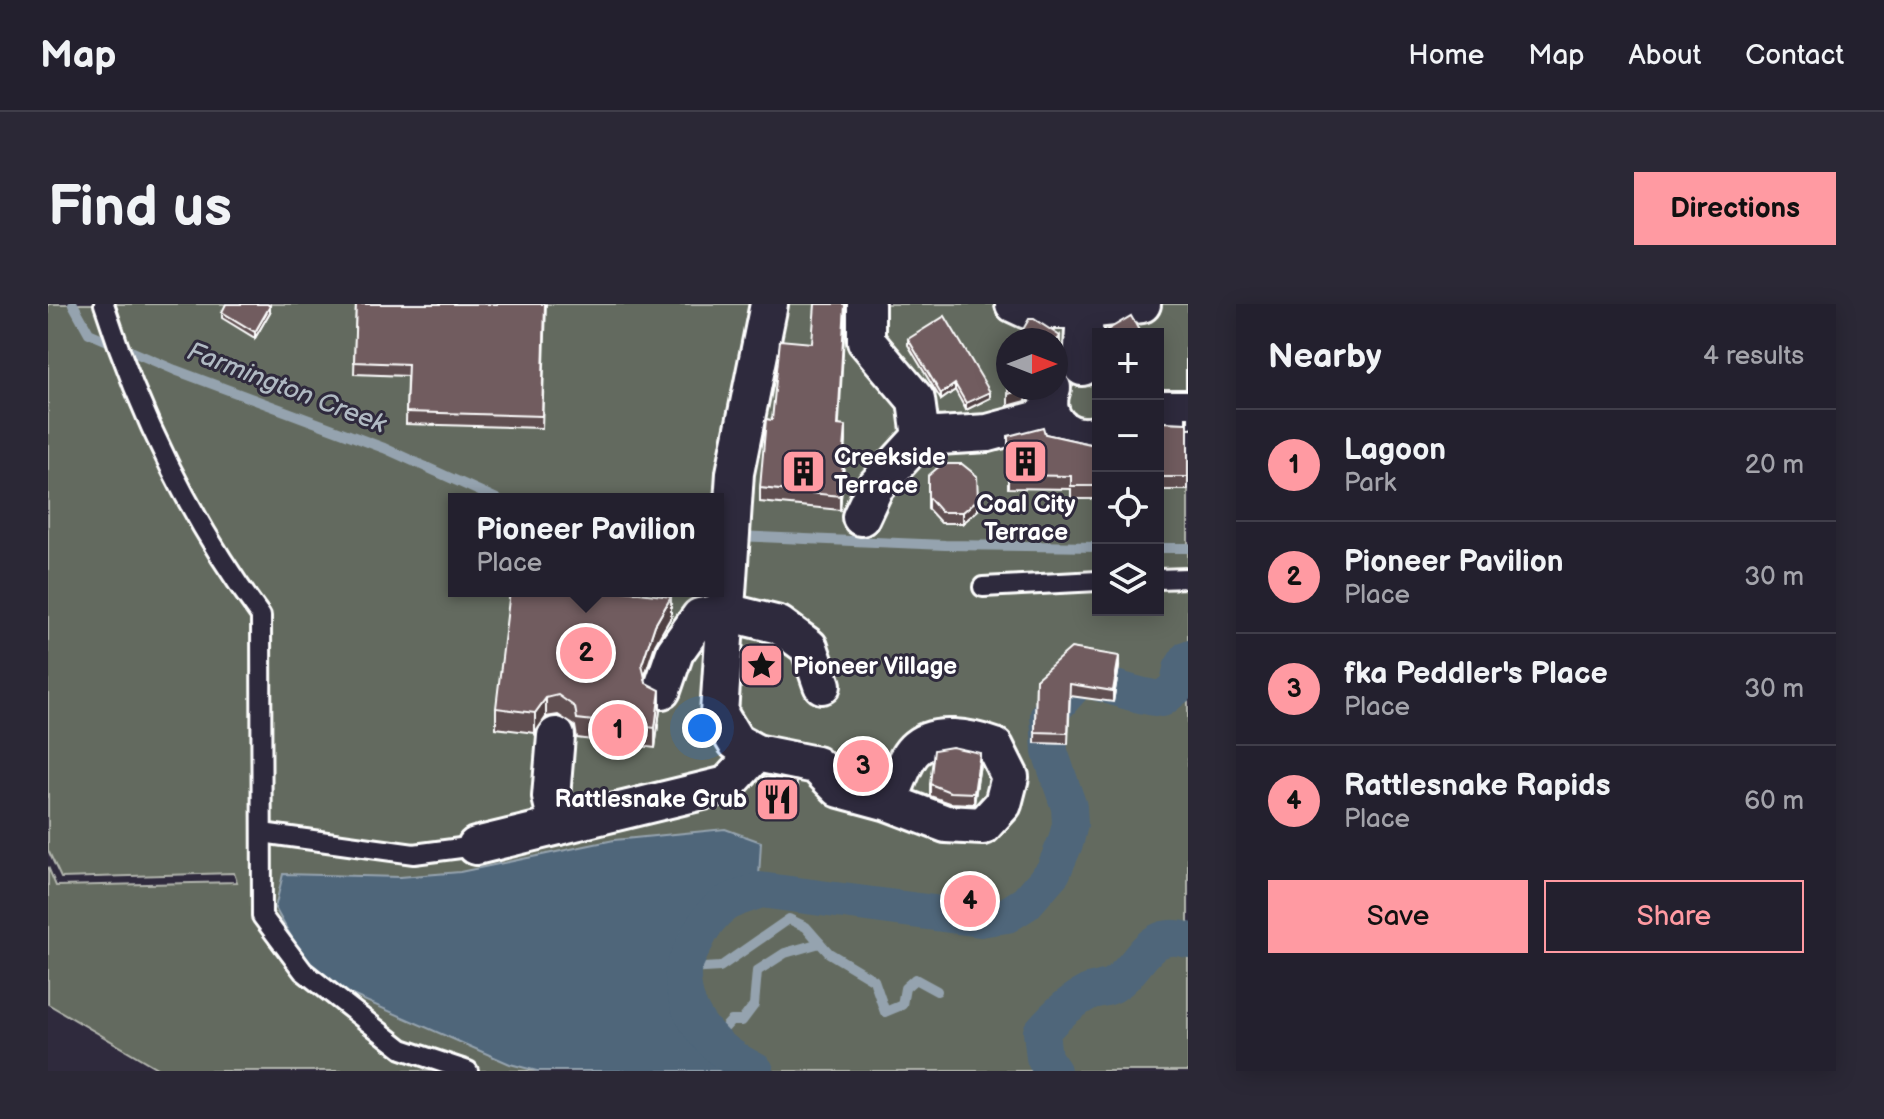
<!DOCTYPE html>
<meta charset="utf-8">
<style>
:root{--surface:#23202e;--page:#2b2836;--text:#f1f3f6;--muted:#a3a3aa;--line:#403e4a;--accent:#ff9aa2}
body{margin:0;font-family:"Balsamiq Sans",sans-serif;background:var(--page);color:var(--text)}
.controls{position:absolute;right:24px;top:24px;display:grid;overflow:hidden;border-radius:0px;box-shadow:0 4px 20px #0003}
.controls button{width:72px;height:72px;display:grid;place-items:center;padding:0;border:0;border-bottom:2px solid var(--line);background:var(--surface);color:var(--text);font:40px sans-serif}
.compass{position:absolute;left:948px;top:24px;width:72px;height:72px;border-radius:50%;background:var(--surface);box-shadow:0 4px 20px #0003;rotate:90deg}
.you{position:absolute;left:654px;top:424px;width:28px;height:28px;margin:-20px;border:6px solid #fff;border-radius:50%;background:#1a73e8;box-shadow:0 0 0 12px #1a73e833}
.badge{display:grid;place-items:center;width:52px;height:52px;border-radius:50%;background:var(--accent);color:#111;font-size:26px;font-weight:700}
.pin{position:absolute;translate:-50% -50%;border:4px solid #fff;box-shadow:0 2px 8px #0006}
.popup{position:absolute;left:400px;top:189px;width:276px;height:104px;box-sizing:border-box;display:grid;place-content:center;border-radius:0px;background:var(--surface);filter:drop-shadow(0 2px 6px #0005);font-size:26px;white-space:nowrap;color:var(--muted)}
.popup b{font-size:30px;color:var(--text)}
.popup::after{content:'';position:absolute;left:50%;top:100%;margin-left:-16px;border:16px solid transparent;border-top-color:var(--surface)}
.list{margin:0;padding:0;list-style:none}
h2{display:flex;justify-content:space-between;align-items:center;height:104px;margin:0;padding:0 32px;font-size:34px}
h2 small{font-size:26px;font-weight:400;color:var(--muted)}
.list li{display:grid;grid-template-columns:52px 1fr auto;gap:24px;align-items:center;box-sizing:border-box;height:112px;padding:0 32px;border-top:2px solid var(--line)}
.list b{display:block;font-size:30px;white-space:nowrap}
.list p{margin:0;font-size:26px;white-space:nowrap;color:var(--muted)}
.list em{font-size:26px;font-style:normal;color:var(--muted)}
.actions{display:flex;gap:16px;padding:24px 32px}
.actions a{flex:1;padding:18px 0;border:2px solid var(--accent);border-radius:0px;text-align:center;font-size:28px;color:var(--accent)}
.actions .main{background:var(--accent);color:#111}
.icon{flex:none;width:44px;height:44px;fill:none;stroke:currentColor;stroke-width:2;stroke-linecap:round;stroke-linejoin:round}
.map{position:relative;flex:none;width:1140px;height:767px;overflow:hidden;border-radius:0px}
header{display:flex;align-items:center;gap:48px;box-sizing:border-box;height:112px;padding:0 40px;background:var(--surface);border-bottom:2px solid var(--line)}
header strong{font-size:38px}
nav{display:flex;gap:44px;margin-inline-start:auto;font-size:28px}
.intro{display:flex;align-items:center;justify-content:space-between;box-sizing:border-box;height:192px;padding:0 48px}
h1{margin:0;font-size:56px}
.button{padding:20px 36px;border-radius:0px;background:var(--accent);color:#111;font-size:28px;font-weight:700}
main{display:flex;gap:48px;padding:0 48px}
aside{flex:1;background:var(--surface);border-radius:0px;box-shadow:0 4px 20px #0003}
.map>svg:first-child{display:block}
</style>
<header>
<strong>Map</strong>
<nav><a>Home</a><a>Map</a><a>About</a><a>Contact</a></nav>
</header>
<div class="intro"><h1>Find us</h1><a class="button">Directions</a></div>
<main>
<div class="map">
<svg width="1140" height="767" viewBox="0 0 1140 767">
<rect width="100%" height="100%" fill="#2f2a3d"/>
<filter id="ink" filterUnits="userSpaceOnUse"><feTurbulence type="fractalNoise" baseFrequency=".0125" numOctaves="2"/><feDisplacementMap in="SourceGraphic" scale="16" xChannelSelector="R" yChannelSelector="G"/><feConvolveMatrix kernelMatrix="1 2 1 2 8 2 1 2 1" color-interpolation-filters="sRGB"/></filter>
<g filter="url(#ink)">
<path fill="#646b5e" stroke="#b2b5ae" stroke-width="2" fill-rule="evenodd" d="M 0,0 L 1140,0 L 1140,767 L 114,767 L 0,700 L 0,563 L 8,582 L 189,578 L 186,569 L 13,574 L 0,546 ZM 1050,30 L 1110,30 L 1110,306 L 1050,306 ZM 960,36 L 1008,36 L 1008,84 L 960,84 ZM 406,195 L 670,195 L 670,287 L 406,287 Z"/>
<path fill="#4f667a" stroke="#95a3af" stroke-width="2" d="M 677,525 L 713,538 L 711,573 C 700,576 685,578 676,584 C 599,630 614,723 683,767 L 489,767 L 462,760 L 295,687 L 254,652 L 227,604 L 235,570 L 352,573 L 412,568 L 566,536 Z"/>
<g fill="none" stroke-linecap="round" stroke-linejoin="round">
<g stroke="#95a3af" stroke-width="10">
<polyline points="25,0 41,29 127,66 336,144 449,195"/>
<polyline points="688,232 897,241 1050,243"/>
<polyline points="1110,244 1140,244"/>
<polyline points="623,666 672,663 741,615 758,623 772,639"/>
<polyline points="673,728 683,717 694,717 706,701 709,667 737,649 772,639 781,649 826,676 837,708 854,701 857,684 867,675 889,687"/>
</g>
<g stroke="#4f667a" stroke-width="36">
<path d="M 708,767 C 670,749 633,715 635,667 C 636,659 643,647 647,639 C 654,623 662,610 677,600 C 687,594 701,591 712,586 L 932,615 L 959,611 L 978,599 L 1005,568 L 1018,537 L 1022,520 L 1021,503 L 1002,448 L 1000,411 L 1032,375 C 1061,380 1085,392 1114,395 L 1129,383 L 1133,365 L 1140,354"/>
<path d="M 1005,767 L 996,754 L 993,728 C 1007,712 1022,698 1041,688 C 1049,685 1058,685 1065,681 C 1095,663 1097,624 1140,636"/>
</g>
<defs>
<g id="lane">
<path d="M 56,0 C 91,110 144,219 213,312 L 214,612 L 255,667 L 354,745 L 420,767"/>
<polyline points="1110,275 1140,274"/>
<polyline points="935,283 1050,277"/>
<polyline points="214,529 366,550 428,542"/>
</g>
<g id="street">
<path d="M 721,0 L 687,169 L 671,410 L 688,438 L 708,449 L 768,461 L 792,485 L 840,498 L 898,520 L 935,522 L 955,500 L 962,473 L 947,443 C 925,435 885,426 866,446 C 855,457 848,483 840,498"/>
<polyline points="966,0 979,6 1037,6 1034,63"/>
<polyline points="1037,6 1094,0"/>
<path d="M 1004,84 C 992,116 1020,139 1050,130"/>
<polyline points="1110,105 1140,105"/>
<polyline points="873,133 940,129 1003,112"/>
<polyline points="813,213 827,183 873,133 868,96 818,37 818,0"/>
<polyline points="614,386 627,348 652,313 678,308 731,321 761,343 774,381"/>
<polyline points="508,432 503,493 510,522"/>
<polyline points="428,542 679,481 708,449"/>
</g>
</defs>
<use href="#lane" stroke="#fff" stroke-width="24"/>
<use href="#street" stroke="#fff" stroke-width="42"/>
<use href="#lane" stroke="#2f2a3d" stroke-width="18"/>
<use href="#street" stroke="#2f2a3d" stroke-width="36"/>
</g>
<g fill="#614f51" stroke="#fff" stroke-width="2">
<polygon points="308,0 498,0 494,124 358,120 359,72 306,70"/>
<polygon points="174,8 222,8 207,34 174,14"/>
<polygon points="797,13 790,121 798,136 792,206 712,198 712,184 724,116 764,39"/>
<polygon points="860,35 942,94 918,106 907,86 893,96 860,41"/>
<rect x="1138" y="45" width="2" height="39"/>
<polygon points="1140,113 1140,186 1110,186 1110,118 1138,119"/>
<polygon points="997,130 1042,140 1050,137 1050,195 1023,195 1023,185 960,184 960,132"/>
<polygon points="880,172 930,206 915,219 893,219 880,205"/>
<polygon points="623,313 607,341 596,373 598,379 612,406 607,444 529,434 527,422 510,411 498,413 487,429 448,424 448,404"/>
<polygon points="1071,363 1065,398 1022,392 1020,440 987,439 988,375"/>
<polygon points="835,450 828,473 803,466 797,460 797,454"/>
<polygon points="932,460 926,500 902,499 882,492 882,480"/>
<polygon points="749,483 746,510 712,507 712,501"/>
</g>
<g fill="#4f4042" stroke="#fff" stroke-width="2">
<polygon points="797,0 797,13 790,135 790,121"/>
<polygon points="222,2 222,8 207,34 207,28"/>
<polygon points="1012,32 1012,43 1008,50 1008,38"/>
<polygon points="907,80 907,86 893,96 893,90"/>
<polygon points="979,84 983,84 978,97 960,102 960,90"/>
<polygon points="942,88 942,94 918,106 918,99"/>
<polygon points="798,122 798,136 792,206 792,192"/>
<polygon points="930,195 930,206 915,219 915,208"/>
<polygon points="623,293 623,313 607,341 594,380 594,360 607,321"/>
<polygon points="1071,352 1071,363 1065,398 1065,387"/>
<polygon points="612,386 612,406 607,444 607,424"/>
<polygon points="498,394 498,413 487,429 487,409"/>
<polygon points="835,444 835,450 828,473 828,467"/>
<polygon points="932,449 932,460 926,500 926,489"/>
</g>
<g fill="#715c5e" stroke="#fff" stroke-width="2">
<polygon points="178,0 219,0 222,2 207,28 174,8"/>
<polygon points="308,0 497,0 494,112 358,108 360,60 306,58"/>
<polygon points="767,0 797,0 790,121 798,122 792,192 712,184 718,115 724,116 732,36 764,39"/>
<polygon points="897,12 942,88 918,99 907,80 893,90 860,35"/>
<polygon points="1083,12 1093,30 1057,30 1056,28"/>
<polygon points="981,15 986,15 1012,32 1008,38 1008,36 969,36"/>
<polygon points="1138,45 1140,45 1140,72 1138,71"/>
<polygon points="960,84 979,84 978,85 960,90"/>
<polygon points="1138,113 1140,113 1140,173 1110,173 1110,118 1138,119"/>
<polygon points="995,123 997,130 1042,140 1050,137 1050,182 1023,182 1023,172 960,171 960,132"/>
<polygon points="894,160 914,160 929,172 930,195 915,208 893,208 880,193 880,172"/>
<polygon points="462,287 575,287 623,293 607,321 594,360 598,379 612,386 607,424 529,415 527,403 510,391 498,394 487,409 448,404"/>
<polygon points="1023,344 1071,352 1065,387 1022,380 1020,429 987,428 988,375"/>
<polygon points="799,438 835,444 828,467 803,460 797,454"/>
<polygon points="904,443 932,449 926,489 902,488 882,480 886,446"/>
<polygon points="715,473 749,477 746,504 712,501"/>
</g>
</g>
<defs>
<symbol id="building-square" viewBox="-11 -11 22 22"><rect x="-9" y="-9" width="18" height="18" rx="4" fill="#ff9aa2" stroke="#2f2a3d"/><path d="M-4-6H4V6H1V3H-1V6H-4ZM-2.5-4.3h1.7v1.8h-1.7ZM.8-4.3h1.7v1.8H.8ZM-2.5-1h1.7V.8h-1.7ZM.8-1h1.7V.8H.8Z" fill="#111"/></symbol>
<symbol id="sight-square" viewBox="-11 -11 22 22"><rect x="-9" y="-9" width="18" height="18" rx="4" fill="#ff9aa2" stroke="#2f2a3d"/><path d="M0-6L1.8-2.2L6-1.7L2.9 1.2L3.7 5.4L0 3.3L-3.7 5.4L-2.9 1.2L-6-1.7L-1.8-2.2Z" fill="#111"/></symbol>
<symbol id="restaurant-square" viewBox="-11 -11 22 22"><rect x="-9" y="-9" width="18" height="18" rx="4" fill="#ff9aa2" stroke="#2f2a3d"/><path d="M-5-6h1v4h1v-4h1v4h1v-4h1v5L-1.5 .5V6h-2V.5L-5-1ZM5-6V6H3V1.5H1.5Q1.5-4 5-6Z" fill="#111"/></symbol>
</defs>
<g fill-rule="evenodd">
<use href="#building-square" x="952" y="132" width="51" height="51"/>
<use href="#building-square" x="730" y="142" width="51" height="51"/>
<use href="#sight-square" x="688" y="336" width="51" height="51"/>
<use href="#restaurant-square" x="704" y="470" width="51" height="51"/>
</g>
<g text-anchor="middle" stroke-width="6" stroke-linejoin="round" paint-order="stroke">
<g font-size="24" font-weight="bold" fill="#fff" stroke="#2f2a3d" text-anchor="start">
<text x="786" y="161">Creekside<tspan x="786" dy="28">Terrace</tspan></text>
<text x="978" y="208" text-anchor="middle">Coal City<tspan x="978" dy="28">Terrace</tspan></text>
<text x="745" y="370">Pioneer Village</text>
<text x="699" y="503" text-anchor="end">Rattlesnake Grub</text>
</g>
<g font-size="26" font-style="italic" fill="#b0bac3" stroke="#2f2a3d">
<text transform="translate(239 83) rotate(21)" y="9">Farmington Creek</text>
</g>
</g>
</svg>
<div class="controls">
<button>+</button>
<button>−</button>
<button><svg class="icon" aria-label="locate" viewBox="0 0 24 24"><circle cx="12" cy="12" r="6"/><path d="M12 2v4M12 18v4M2 12h4M18 12h4"/></svg></button>
<button><svg class="icon" aria-label="layers" viewBox="0 0 24 24"><path d="M12 4l9 5-9 5-9-5zM3 14l9 5 9-5"/></svg></button>
</div>
<svg class="compass" viewBox="-18 -18 36 36"><path d="M0-13l5 13h-10z" fill="#e53935"/><path d="M0 13l5-13h-10z" fill="#a3a3aa"/></svg>
<div class="you"></div>
<div class="pin badge" style="left:570px;top:426px">1</div>
<div class="pin badge" style="left:538px;top:349px">2</div>
<div class="popup"><b>Pioneer Pavilion</b>Place</div>
<div class="pin badge" style="left:815px;top:462px">3</div>
<div class="pin badge" style="left:922px;top:597px">4</div>
</div>
<aside>
<h2>Nearby<small>4 results</small></h2>
<ul class="list">
<li><span class="badge">1</span><div><b>Lagoon</b><p>Park</p></div><em>20 m</em></li>
<li><span class="badge">2</span><div><b>Pioneer Pavilion</b><p>Place</p></div><em>30 m</em></li>
<li><span class="badge">3</span><div><b>fka Peddler's Place</b><p>Place</p></div><em>30 m</em></li>
<li><span class="badge">4</span><div><b>Rattlesnake Rapids</b><p>Place</p></div><em>60 m</em></li>
</ul>
<div class="actions"><a class="main">Save</a><a>Share</a></div>
</aside>
</main>
